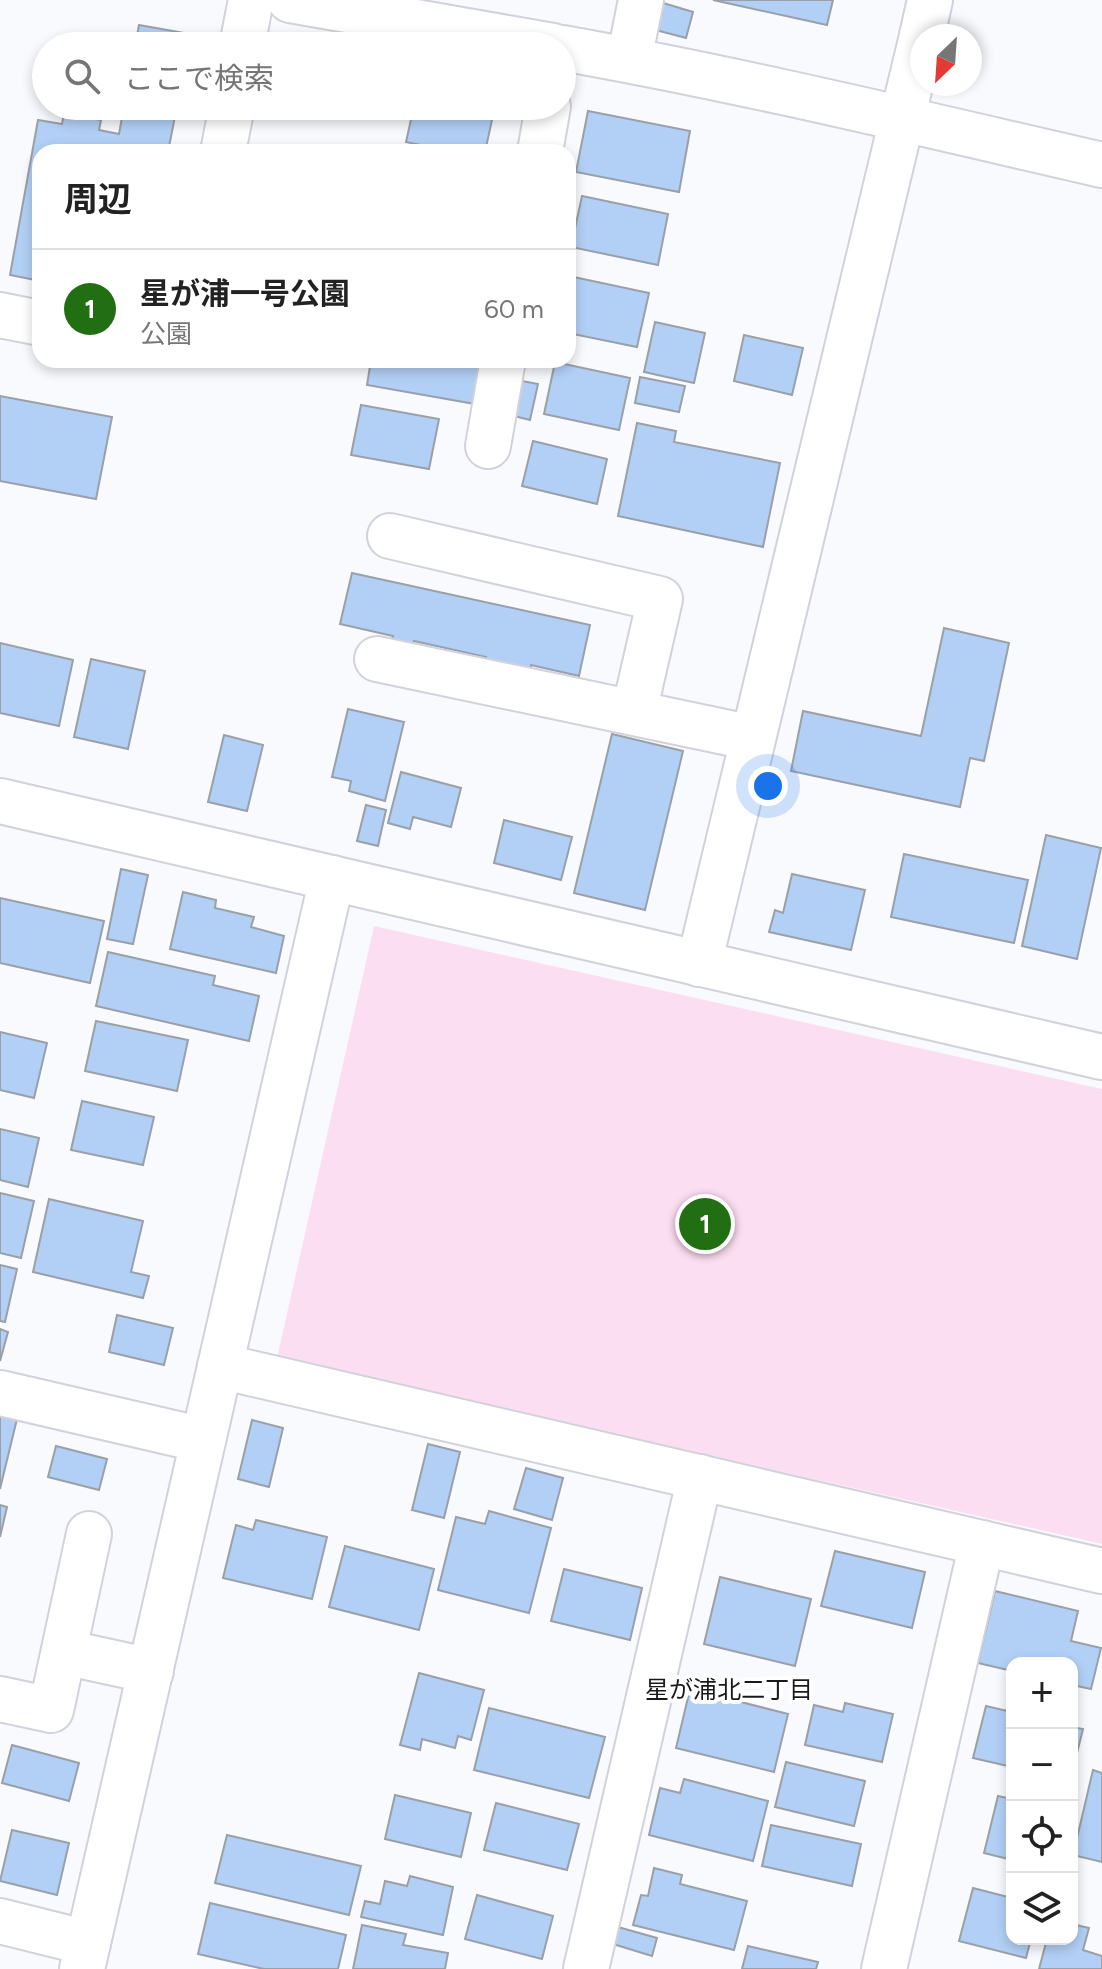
<!DOCTYPE html>
<html lang="ja">
<meta charset="utf-8">
<style>
:root{--surface:#fff;--page:#f2f2f2;--text:#222;--muted:#767676;--line:#e0e0e0;--accent:#226e12}
body{margin:0;font-family:Figtree,"Noto Sans JP",sans-serif;background:var(--page);color:var(--text)}
.controls{position:absolute;right:24px;bottom:24px;display:grid;overflow:hidden;border-radius:16px;box-shadow:0 4px 12px #0003}
.controls button{width:72px;height:72px;display:grid;place-items:center;padding:0;border:0;border-bottom:2px solid var(--line);background:var(--surface);color:var(--text);font:40px sans-serif}
.compass{position:absolute;left:910px;top:24px;width:72px;height:72px;border-radius:50%;background:var(--surface);box-shadow:0 4px 12px #0003;rotate:205deg}
.you{position:absolute;left:768px;top:786px;width:28px;height:28px;margin:-20px;border:6px solid #fff;border-radius:50%;background:#1a73e8;box-shadow:0 0 0 12px #1a73e833}
.badge{display:grid;place-items:center;width:52px;height:52px;border-radius:50%;background:var(--accent);color:#fff;font-size:26px;font-weight:700}
.pin{position:absolute;translate:-50% -50%;border:4px solid #fff;box-shadow:0 2px 8px #0006}
.list{margin:0;padding:0;list-style:none}
h2{display:flex;justify-content:space-between;align-items:center;height:104px;margin:0;padding:0 32px;font-size:34px}
h2 small{font-size:26px;font-weight:400;color:var(--muted)}
.list li{display:grid;grid-template-columns:52px 1fr auto;gap:24px;align-items:center;box-sizing:border-box;height:120px;padding:0 32px;border-top:2px solid var(--line)}
.list b{display:block;font-size:30px;white-space:nowrap}
.list p{margin:0;font-size:26px;white-space:nowrap;color:var(--muted)}
.list em{font-size:26px;font-style:normal;color:var(--muted)}
.icon{flex:none;width:44px;height:44px;fill:none;stroke:currentColor;stroke-width:2;stroke-linecap:round;stroke-linejoin:round}
.map{position:relative;flex:none;width:1102px;height:1969px;overflow:hidden}
.search{position:absolute;background:var(--surface);box-shadow:0 4px 12px #0003;left:32px;top:32px;width:544px;height:88px;display:flex;align-items:center;gap:20px;box-sizing:border-box;padding:0 28px;border-radius:44px;color:var(--muted);font-size:30px}
.panel{position:absolute;background:var(--surface);box-shadow:0 4px 12px #0003;left:32px;top:144px;width:544px;height:224px;border-radius:24px}
.map>svg:first-child{display:block}
</style>
<div class="map">
<svg width="1102" height="1969" viewBox="0 0 1102 1969">
<rect width="100%" height="100%" fill="#f9fafe"/>
<polygon fill="#fcdef2" points="374,926 1102,1089 1102,1544 277,1358"/>
<g fill="#b2d0f6" stroke="#99a0a7" stroke-width="2">
<polygon points="713,0 833,0 827,25"/>
<polygon points="660,2 693,12 686,38 652,29"/>
<polygon points="139,25 190,34 187,46 135,46"/>
<polygon points="124,106 177,106 168,152 40,152 40,281 10,275 38,120 62,124 64,113 101,120 99,130 119,134"/>
<polygon points="414,106 495,106 485,152 454,152 406,142"/>
<polygon points="588,111 690,131 679,192 576,172"/>
<polygon points="582,196 668,214 658,265 571,247"/>
<polygon points="569,276 649,293 637,347 568,333"/>
<polygon points="655,322 705,333 694,383 644,372"/>
<polygon points="744,335 803,348 792,395 734,381"/>
<polygon points="371,360 483,360 475,404 367,385"/>
<polygon points="555,362 630,378 619,430 544,414"/>
<polygon points="640,377 685,386 679,412 635,403"/>
<polygon points="517,380 538,384 530,420 510,415"/>
<polygon points="0,396 112,417 96,499 0,481"/>
<polygon points="361,405 439,419 429,469 351,455"/>
<polygon points="637,423 676,431 674,442 780,463 763,547 618,516"/>
<polygon points="533,441 607,459 597,504 522,486"/>
<polygon points="352,573 590,625 579,676 531,665 529,678 484,669 486,657 414,641 412,650 390,645 393,636 340,624"/>
<polygon points="944,628 1009,643 984,761 970,758 960,807 791,771 803,711 921,736"/>
<polygon points="0,643 73,660 59,726 0,713"/>
<polygon points="91,659 145,671 128,749 74,737"/>
<polygon points="348,709 404,722 385,801 349,791 351,781 332,777"/>
<polygon points="612,734 683,751 645,910 574,893"/>
<polygon points="224,735 263,745 247,811 208,802"/>
<polygon points="401,772 461,788 451,827 413,817 410,829 388,823"/>
<polygon points="366,805 386,810 378,846 357,841"/>
<polygon points="504,820 572,837 561,880 494,863"/>
<polygon points="1046,835 1101,848 1077,959 1022,946"/>
<polygon points="904,854 1028,880 1014,943 891,917"/>
<polygon points="121,869 148,875 133,944 107,939"/>
<polygon points="792,874 865,890 851,950 769,932 775,910 783,913"/>
<polygon points="183,892 216,900 215,908 254,917 251,927 284,936 276,973 170,949"/>
<polygon points="0,898 104,921 90,983 0,963"/>
<polygon points="108,952 215,976 213,985 259,996 249,1041 96,1006"/>
<polygon points="96,1021 188,1040 177,1091 85,1071"/>
<polygon points="0,1032 47,1043 34,1098 0,1090"/>
<polygon points="82,1101 154,1117 143,1165 71,1150"/>
<polygon points="0,1129 39,1138 28,1187 0,1180"/>
<polygon points="0,1193 34,1201 21,1258 0,1253"/>
<polygon points="49,1199 143,1221 131,1272 149,1276 143,1298 33,1272"/>
<polygon points="0,1265 17,1269 5,1322 0,1321"/>
<polygon points="117,1315 173,1328 164,1365 109,1352"/>
<polygon points="0,1329 8,1332 0,1361"/>
<polygon points="0,1415 17,1419 0,1489"/>
<polygon points="252,1420 283,1428 269,1487 238,1479"/>
<polygon points="428,1444 460,1452 444,1518 412,1510"/>
<polygon points="56,1446 107,1459 99,1490 48,1477"/>
<polygon points="526,1468 563,1478 552,1520 514,1509"/>
<polygon points="0,1505 7,1507 0,1537"/>
<polygon points="489,1511 551,1528 529,1613 438,1590 456,1517 485,1524"/>
<polygon points="256,1520 327,1537 312,1599 223,1578 236,1525 253,1530"/>
<polygon points="345,1546 434,1569 419,1630 329,1607"/>
<polygon points="835,1551 925,1572 912,1628 821,1606"/>
<polygon points="564,1569 642,1588 630,1640 551,1621"/>
<polygon points="720,1577 811,1599 795,1666 704,1644"/>
<polygon points="995,1591 1078,1611 1071,1641 1101,1648 1091,1689 1072,1685 1072,1663 1012,1663 1012,1671 978,1663"/>
<polygon points="419,1673 484,1690 471,1740 458,1736 455,1748 422,1739 420,1750 400,1745"/>
<polygon points="690,1689 788,1714 774,1772 676,1748"/>
<polygon points="845,1703 893,1714 882,1762 805,1745 814,1705 843,1712"/>
<polygon points="986,1706 1012,1712 1012,1767 973,1758"/>
<polygon points="489,1708 605,1737 589,1798 474,1770"/>
<polygon points="1072,1727 1083,1729 1072,1773"/>
<polygon points="12,1745 79,1763 69,1801 2,1783"/>
<polygon points="786,1762 865,1781 854,1826 775,1807"/>
<polygon points="1093,1770 1102,1773 1102,1862 1073,1855"/>
<polygon points="684,1779 768,1801 753,1861 649,1835 660,1788 680,1793"/>
<polygon points="395,1795 471,1813 461,1857 385,1839"/>
<polygon points="998,1796 1012,1799 1012,1860 984,1853"/>
<polygon points="496,1803 579,1824 567,1870 484,1850"/>
<polygon points="771,1825 861,1844 852,1886 762,1866"/>
<polygon points="12,1830 69,1843 57,1895 0,1881"/>
<polygon points="227,1835 361,1866 349,1915 215,1883"/>
<polygon points="654,1868 682,1875 680,1884 747,1901 734,1950 633,1925 641,1895 648,1896"/>
<polygon points="410,1876 453,1887 443,1935 361,1917 365,1901 380,1904 385,1881 407,1886"/>
<polygon points="973,1888 1012,1898 1012,1939 1031,1939 1026,1958 959,1941"/>
<polygon points="477,1895 553,1916 542,1959 465,1939"/>
<polygon points="210,1903 346,1935 338,1969 264,1969 198,1954"/>
<polygon points="1072,1924 1089,1928 1083,1950 1102,1956 1102,1969 1039,1969 1047,1939 1072,1939"/>
<polygon points="362,1925 406,1934 403,1945 448,1953 445,1969 353,1969"/>
<polygon points="618,1927 657,1938 652,1956 613,1944"/>
<polygon points="748,1946 818,1962 816,1969 742,1969"/>
</g>
<g fill="none" stroke-linecap="round" stroke-linejoin="round">
<defs>
<g id="minor">
<polyline points="290,0 553,46"/>
<polyline points="922,36 930,0"/>
<polyline points="242,46 251,0"/>
<path d="M 562,48 C 743,80 923,124 1102,165"/>
<polyline points="629,60 641,0"/>
<polyline points="223,152 232,106"/>
<polyline points="540,152 548,106"/>
<polyline points="0,315 40,323"/>
<polyline points="488,446 503,360"/>
<polyline points="390,536 660,599 634,712"/>
<polyline points="377,659 753,738"/>
<polyline points="0,801 1102,1057"/>
<polyline points="699,964 922,36"/>
<polyline points="220,1366 1102,1571"/>
<polyline points="0,1393 203,1440"/>
<polyline points="64,1652 151,1671"/>
<polyline points="0,1699 51,1710 89,1534"/>
<polyline points="0,1921 88,1943"/>
<polyline points="82,1969 332,878"/>
<polyline points="586,1969 700,1477"/>
<polyline points="884,1969 982,1543"/>
</g>
</defs>
<use href="#minor" stroke="#d1d2db" stroke-width="48"/>
<use href="#minor" stroke="#fff" stroke-width="44"/>
</g>
<g text-anchor="middle" stroke-width="8" stroke-linejoin="round" paint-order="stroke">
<g font-size="24" fill="#19191c" stroke="#fff">
<text x="729" y="1698">星が浦北二丁目</text>
</g>
</g>
</svg>
<div class="controls">
<button>+</button>
<button>−</button>
<button><svg class="icon" aria-label="locate" viewBox="0 0 24 24"><circle cx="12" cy="12" r="6"/><path d="M12 2v4M12 18v4M2 12h4M18 12h4"/></svg></button>
<button><svg class="icon" aria-label="layers" viewBox="0 0 24 24"><path d="M12 4l9 5-9 5-9-5zM3 14l9 5 9-5"/></svg></button>
</div>
<svg class="compass" viewBox="-18 -18 36 36"><path d="M0-13l5 13h-10z" fill="#e53935"/><path d="M0 13l5-13h-10z" fill="#767676"/></svg>
<div class="you"></div>
<div class="pin badge" style="left:705px;top:1224px">1</div>
<div class="search"><svg class="icon" aria-label="search" viewBox="0 0 24 24"><circle cx="10" cy="10" r="6"/><path d="M15 15l6 6"/></svg>ここで検索</div>
<section class="panel">
<h2>周辺<small></small></h2>
<ul class="list">
<li><span class="badge">1</span><div><b>星が浦一号公園</b><p>公園</p></div><em>60 m</em></li>
</ul>
</section>
</div>
